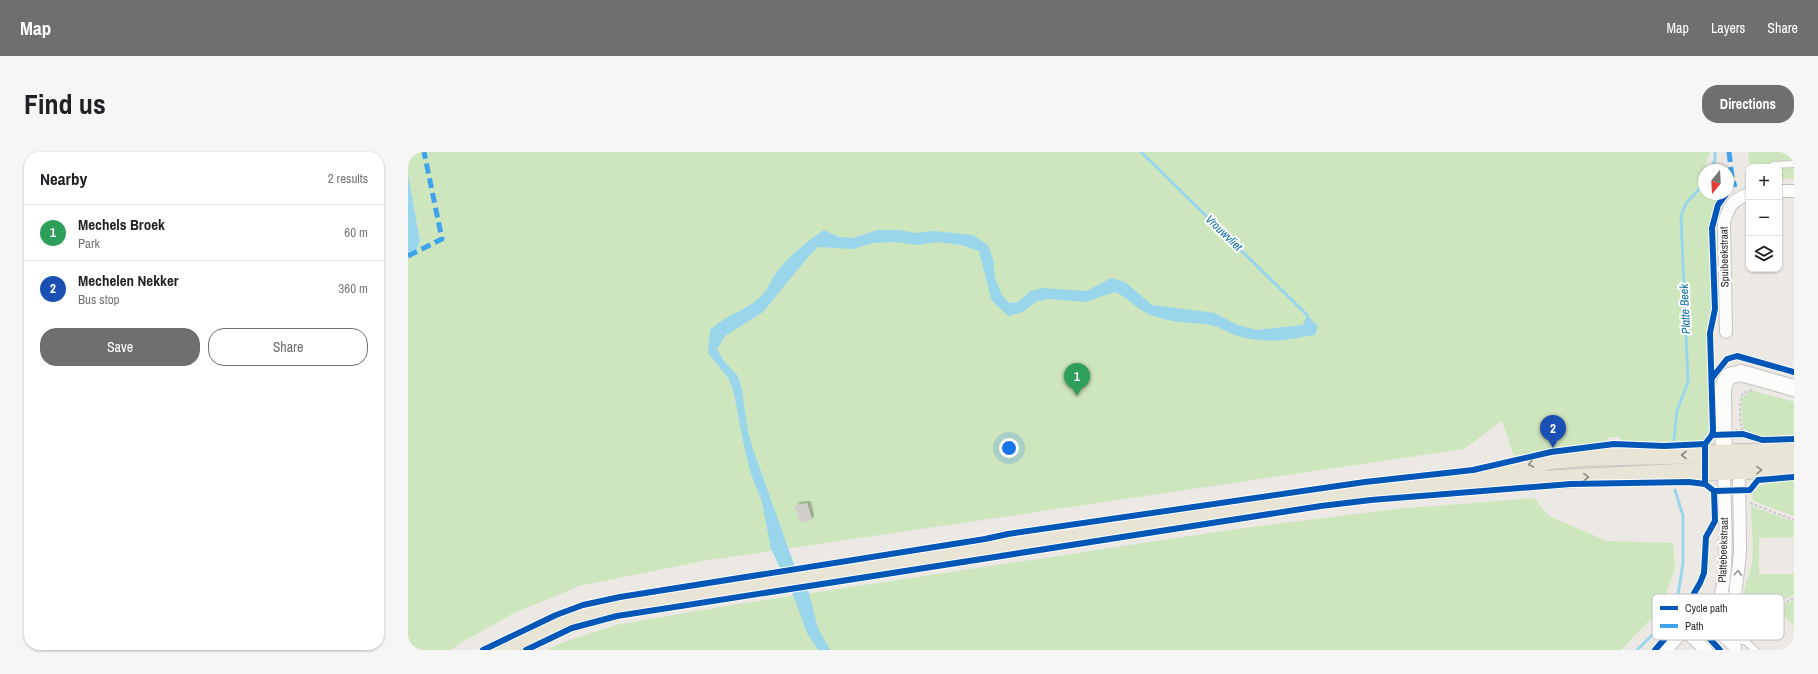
<!DOCTYPE html>
<meta charset="utf-8">
<style>
:root{--surface:#fff;--page:#f6f6f6;--text:#202124;--muted:#757577;--line:#e0e0e0;--accent:#706f6e}
body{margin:0;font-family:"Archivo Narrow",sans-serif;background:var(--page);color:var(--text)}
.controls{position:absolute;right:12px;top:12px;display:grid;overflow:hidden;border-radius:8px;box-shadow:0 1px 3px #0004}
.controls button{width:36px;height:36px;display:grid;place-items:center;padding:0;border:0;border-bottom:1px solid var(--line);background:var(--surface);color:var(--text);font:20px sans-serif}
.compass{position:absolute;left:1290px;top:12px;width:36px;height:36px;border-radius:50%;background:var(--surface);box-shadow:0 1px 3px #0004;rotate:198deg}
.you{position:absolute;left:601px;top:296px;width:14px;height:14px;margin:-10px;border:3px solid #fff;border-radius:50%;background:#1a73e8;box-shadow:0 0 0 6px #1a73e833}
.badge{display:grid;place-items:center;width:26px;height:26px;border-radius:50%;background:var(--accent);color:#fff;font-size:13px;font-weight:700}
.pin{position:absolute;translate:-50% -33px;filter:drop-shadow(0 1px 2px #0008)}
.pin::after{content:'';position:absolute;top:21px;width:14px;height:12px;background:inherit;clip-path:polygon(0 0,100% 0,50% 100%)}
.list{margin:0;padding:0;list-style:none}
h2{display:flex;justify-content:space-between;align-items:center;height:52px;margin:0;padding:0 16px;font-size:17px}
h2 small{font-size:13px;font-weight:400;color:var(--muted)}
.list li{display:grid;grid-template-columns:26px 1fr auto;gap:12px;align-items:center;box-sizing:border-box;height:56px;padding:0 16px;border-top:1px solid var(--line)}
.list b{display:block;font-size:15px;white-space:nowrap}
.list p{margin:0;font-size:13px;white-space:nowrap;color:var(--muted)}
.list em{font-size:13px;font-style:normal;color:var(--muted)}
.actions{display:flex;gap:8px;padding:12px 16px}
.actions a{flex:1;padding:9px 0;border:1px solid var(--accent);border-radius:16px;text-align:center;font-size:14px;color:var(--accent)}
.actions .main{background:var(--accent);color:#fff}
.icon{flex:none;width:22px;height:22px;fill:none;stroke:currentColor;stroke-width:2;stroke-linecap:round;stroke-linejoin:round}
.map{position:relative;flex:none;width:1386px;height:498px;overflow:hidden;border-radius:16px}
header{display:flex;align-items:center;gap:24px;box-sizing:border-box;height:56px;padding:0 20px;background:var(--accent);color:#fff}
header strong{font-size:19px}
nav{display:flex;gap:22px;margin-inline-start:auto;font-size:14px}
.intro{display:flex;align-items:center;justify-content:space-between;box-sizing:border-box;height:96px;padding:0 24px}
h1{margin:0;font-size:28px}
.button{padding:10px 18px;border-radius:16px;background:var(--accent);color:#fff;font-size:14px;font-weight:700}
main{display:flex;gap:24px;padding:0 24px}
aside{flex:1;background:var(--surface);border-radius:16px;box-shadow:0 1px 3px #0004}
.map>svg:first-child{display:block}
</style>
<header>
<strong>Map</strong>
<nav><a>Map</a><a>Layers</a><a>Share</a></nav>
</header>
<div class="intro"><h1>Find us</h1><a class="button">Directions</a></div>
<main>
<aside>
<h2>Nearby<small>2 results</small></h2>
<ul class="list">
<li><span class="badge" style="background:#2e9e5b">1</span><div><b>Mechels Broek</b><p>Park</p></div><em>60 m</em></li>
<li><span class="badge" style="background:#1a4fb4">2</span><div><b>Mechelen Nekker</b><p>Bus stop</p></div><em>360 m</em></li>
</ul>
<div class="actions"><a class="main">Save</a><a>Share</a></div>
</aside>
<div class="map">
<svg width="1386" height="498" viewBox="0 0 1386 498">
<defs>
<filter id="shadow"><feDropShadow dx="3" dy="-3" stdDeviation="1" flood-color="#0004"/></filter>
</defs>
<rect width="100%" height="100%" fill="#ece8e4"/>
<g fill="#cee6be">
<polygon points="0,0 1302,0 1293,27 1296,28 1296,42 1315,42 1310,47 1304,60 1302,74 1304,157 1300,181 1302,277 1296,288 1290,290 1212,289 1212,285 1201,285 1200,291 1142,298 1106,304 1094,269 1056,297 295,409 171,434 104,462 49,493 44,498 0,498 0,102 9,97 12,89 0,22"/>
<polygon points="1340,0 1386,0 1386,26 1371,27 1371,15 1342,15"/>
<path d="M 1346,239 L 1386,250 L 1386,285 C 1376,286 1340,288 1336,277 C 1332,267 1334,255 1334,246 L 1340,240 Z"/>
<path d="M 1386,328 L 1386,364 L 1345,349 L 1343,340 C 1355,328 1370,327 1386,328 Z"/>
<polygon points="1126,346 1141,364 1199,389 1265,391 1267,416 1253,456 1213,498 139,498 156,490 208,473 324,453 828,377 988,357"/>
<path d="M 1343,354 L 1386,370 L 1386,385 L 1351,386 L 1351,422 L 1386,422 L 1386,443 L 1371,450 L 1362,461 C 1352,456 1348,462 1342,469 C 1326,451 1341,429 1344,410 C 1346,392 1343,372 1343,354 Z"/>
<polygon points="1386,448 1386,474 1371,458 1371,455"/>
</g>
<g fill="#99d6ec">
<polygon points="0,22 12,89 9,97 0,102"/>
<path d="M 416,78 L 431,85 L 445,86 L 469,78 L 491,78 L 508,81 L 526,79 L 565,83 L 580,93 L 585,107 L 587,126 L 594,143 L 601,151 L 610,150 L 623,139 L 634,136 L 679,139 L 703,126 L 717,130 L 744,153 L 807,161 L 829,173 L 849,178 L 895,173 L 899,163 L 910,174 L 907,183 C 878,188 858,192 829,184 C 820,181 813,175 803,173 C 783,170 762,171 743,163 C 729,158 721,146 707,140 L 677,150 L 641,147 L 629,149 L 615,160 L 601,164 L 590,155 L 583,147 L 571,99 L 553,93 L 530,90 L 510,93 L 487,90 L 465,91 L 445,97 L 410,95 L 400,105 L 355,160 L 317,184 L 309,197 L 316,209 L 330,224 L 334,238 L 340,280 L 346,300 L 387,415 L 401,441 L 410,476 L 422,498 L 410,498 L 399,481 L 386,445 L 363,397 L 354,350 L 343,322 L 337,299 L 325,237 L 320,226 L 300,201 L 302,178 C 317,163 341,158 355,142 C 361,136 363,127 368,121 C 381,104 398,90 416,78 Z"/>
</g>
<g fill="none" stroke-linecap="round" stroke-linejoin="round">
<g stroke="#99d6ec" stroke-width="3">
<polyline points="733,0 899,163"/>
<polyline points="1302,18 1307,8 1307,0"/>
<polyline points="1266,288 1269,259 1280,230 1273,63 1279,50 1296,32"/>
<polyline points="1229,498 1246,481 1263,459 1270,443 1275,411 1275,364 1267,338"/>
</g>
</g>
<polygon fill="#d1cecb" filter="url(#shadow)" points="399,351 404,368 392,371 387,354"/>
<g fill="none" stroke-linecap="round" stroke-linejoin="round">
<defs>
<g id="lane">
<polyline points="1365,13 1386,12"/>
<polyline points="1334,486 1347,498"/>
</g>
<g id="street">
<polyline points="1371,39 1386,39"/>
<path d="M 1318,180 L 1316,70 C 1321,54 1324,48 1341,42"/>
<path d="M 1331,318 C 1331,345 1332,372 1332,398 C 1331,429 1319,457 1334,486"/>
<path d="M 1316,319 C 1316,354 1320,390 1316,426 C 1315,441 1306,458 1310,474 C 1312,483 1320,488 1327,495"/>
<polyline points="1276,478 1298,498"/>
<polyline points="1258,498 1276,478 1294,452 1318,446"/>
</g>
<polyline id="secondary" points="1316,313 1315,237 1317,230 1321,224 1333,221 1386,236"/>
<g id="primary">
<polyline points="1078,322 1142,308 1175,305 1386,300"/>
<path d="M 93,498 C 126,477 166,464 203,455 L 936,342 L 1053,330 L 1072,331 L 1331,318 L 1386,317"/>
</g>
</defs>
<use href="#lane" stroke="#c5c4c5" stroke-width="8"/>
<use href="#street" stroke="#c5c4c5" stroke-width="14"/>
<use href="#secondary" stroke="#c5c4c5" stroke-width="18"/>
<use href="#primary" stroke="#c6c5c4" stroke-width="20"/>
<g stroke="#c9c9c8" stroke-width="2" stroke-dasharray="3 2" stroke-linecap="butt">
<path d="M 1344,238 L 1335,241 C 1331,249 1331,272 1335,279 C 1337,283 1341,285 1345,286"/>
<polyline points="1327,278 1334,278"/>
<polyline points="1297,289 1302,281"/>
<polyline points="1298,334 1306,342"/>
<polyline points="1342,351 1386,368"/>
<polyline points="1360,466 1371,453 1386,446"/>
</g>
<use href="#lane" stroke="#fcfcfb" stroke-width="6"/>
<use href="#street" stroke="#fcfcfb" stroke-width="12"/>
<use href="#secondary" stroke="#fcfcfb" stroke-width="16"/>
<use href="#primary" stroke="#e8e4d6" stroke-width="18"/>
<g stroke="#3ea3eb" stroke-width="5" stroke-dasharray="10 5" stroke-linecap="butt">
<polyline points="1321,0 1324,25 1327,35"/>
<polyline points="0,104 34,87 16,0"/>
</g>
<defs>
<g id="cycleway">
<polyline points="1304,226 1319,207 1329,204 1386,220"/>
<polyline points="1304,283 1335,282 1354,288 1386,287"/>
<polyline points="1297,332 1297,292 1304,283 1305,278 1302,181 1307,157 1304,76 1310,53 1318,42"/>
<polyline points="1306,339 1342,338 1350,328 1386,325"/>
<polyline points="1276,457 1296,469 1302,487 1312,498"/>
<polyline points="75,498 148,463 175,453 212,445 577,387 600,382 957,330 1065,318 1143,300 1206,292 1256,294 1297,292"/>
<polyline points="118,498 164,476 209,464 913,354 963,348 1163,332 1281,330 1297,332 1306,339 1307,369 1298,385 1296,421 1292,431 1266,476 1247,498"/>
</g>
</defs>
<use href="#cycleway" stroke="#fff" stroke-width="8"/>
<use href="#cycleway" stroke="#0057b8" stroke-width="6"/>
</g>
<defs><path id="oneway-chevron" d="M-2-3.5L2.5 0L-2 3.5" fill="none" stroke-width="1.6" stroke-linecap="round" stroke-linejoin="round"/></defs>
<g stroke="#8b8982">
<use href="#oneway-chevron" transform="translate(1276 303) rotate(180)"/>
<use href="#oneway-chevron" transform="translate(1123 312) rotate(168)"/>
<use href="#oneway-chevron" transform="translate(1351 318) rotate(-1)"/>
<use href="#oneway-chevron" transform="translate(1178 325) rotate(-3)"/>
</g>
<use stroke="#959594" href="#oneway-chevron" transform="translate(1330 421) rotate(-85)"/>
<g text-anchor="middle" stroke-width="4" stroke-linejoin="round" paint-order="stroke">
<g font-size="11" fill="#2e2e2e" stroke="#fff">
<text transform="translate(1316 105) rotate(-91)" y="4">Spuibeekstraat</text>
<text transform="translate(1315 398) rotate(-88)" y="4">Plattebeekstraat</text>
</g>
<g font-size="12" font-style="italic" fill="#0d6fa3" stroke="#fff">
<text transform="translate(816 81) rotate(44)" y="4">Vrouwvliet</text>
<text transform="translate(1277 157) rotate(-93)" y="4">Platte Beek</text>
</g>
</g>
<rect x="1244" y="442" width="132" height="46" rx="6" fill="#fff" stroke="#c0c0c0" stroke-width="1"/>
<rect x="1252" y="454" width="18" height="4" fill="#0057b8"/>
<rect x="1252" y="472" width="18" height="4" fill="#3ea3eb"/>
<g font-size="11" fill="#2e2e2e">
<text x="1277" y="460">Cycle path</text>
<text x="1277" y="478">Path</text>
</g>
</svg>
<div class="controls">
<button>+</button>
<button>−</button>
<button><svg class="icon" aria-label="layers" viewBox="0 0 24 24"><path d="M12 4l9 5-9 5-9-5zM3 14l9 5 9-5"/></svg></button>
</div>
<svg class="compass" viewBox="-18 -18 36 36"><path d="M0-13l5 13h-10z" fill="#e53935"/><path d="M0 13l5-13h-10z" fill="#757577"/></svg>
<div class="you"></div>
<div class="pin badge" style="left:669px;top:244px;background:#2e9e5b">1</div>
<div class="pin badge" style="left:1145px;top:296px;background:#1a4fb4">2</div>
</div>
</main>
